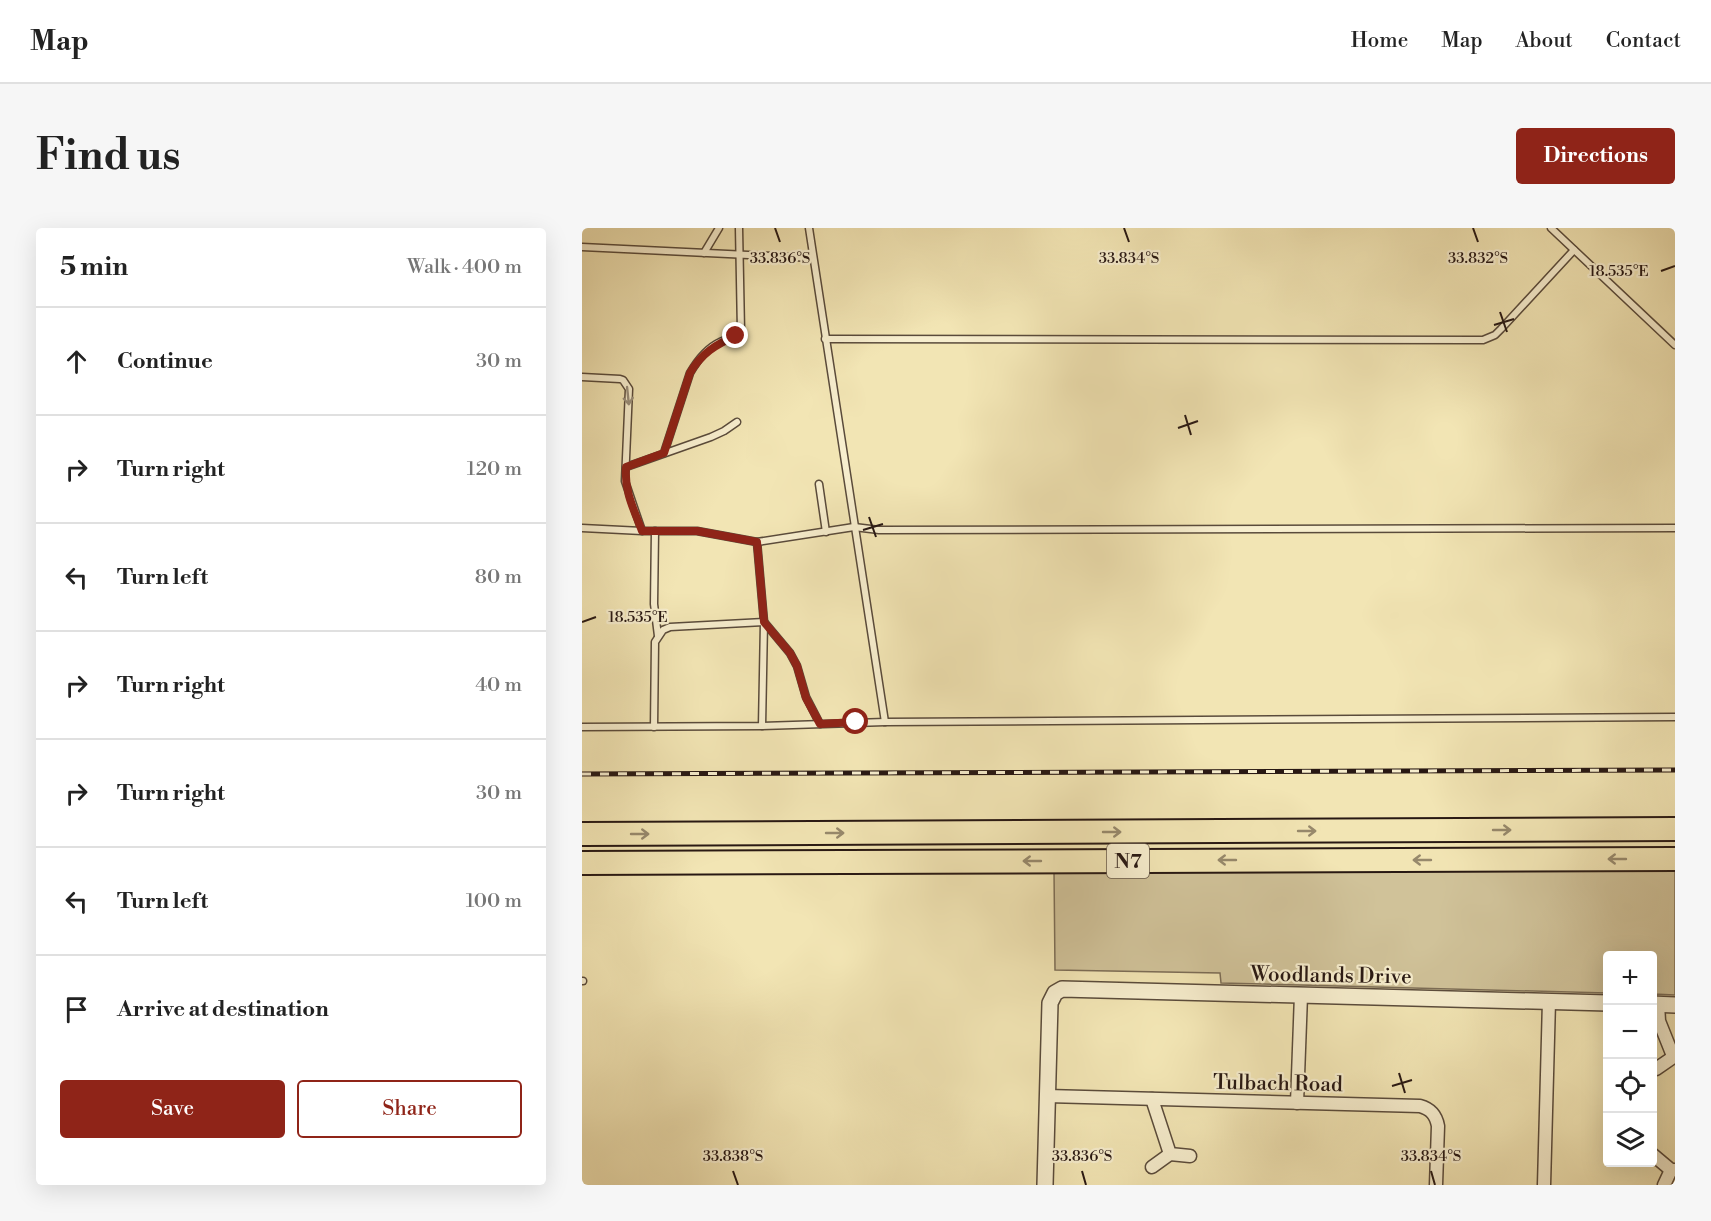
<!DOCTYPE html>
<meta charset="utf-8">
<style>
:root{--surface:#fff;--page:#f6f6f6;--text:#222;--muted:#767676;--line:#e0e0e0;--accent:#8f2418}
body{margin:0;font-family:"Libre Bodoni",serif;background:var(--page);color:var(--text)}
.controls{position:absolute;right:18px;bottom:18px;display:grid;overflow:hidden;border-radius:6px;box-shadow:0 6px 24px #0002}
.controls button{width:54px;height:54px;display:grid;place-items:center;padding:0;border:0;border-bottom:2px solid var(--line);background:var(--surface);color:var(--text);font:30px sans-serif}
.stop{position:absolute;width:18px;height:18px;margin:-14px;border:4px solid #8f2418;border-radius:50%;background:#fff}
.stop.end{background:#8f2418;border-color:#fff;box-shadow:0 2px 6px #0008}
.list{margin:0;padding:0;list-style:none}
h2{display:flex;justify-content:space-between;align-items:center;height:78px;margin:0;padding:0 24px;font-size:26px}
h2 small{font-size:20px;font-weight:400;color:var(--muted)}
.list li{display:grid;grid-template-columns:39px 1fr auto;gap:18px;align-items:center;box-sizing:border-box;height:108px;padding:0 24px;border-top:2px solid var(--line)}
.list b{display:block;font-size:22px;white-space:nowrap}
.list em{font-size:20px;font-style:normal;color:var(--muted)}
.actions{display:flex;gap:12px;padding:18px 24px}
.actions a{flex:1;padding:14px 0;border:2px solid var(--accent);border-radius:6px;text-align:center;font-size:21px;color:var(--accent)}
.actions .main{background:var(--accent);color:#fff}
.icon{flex:none;width:33px;height:33px;fill:none;stroke:currentColor;stroke-width:2;stroke-linecap:round;stroke-linejoin:round}
.map{position:relative;flex:none;width:1093px;height:957px;overflow:hidden;border-radius:6px}
header{display:flex;align-items:center;gap:36px;box-sizing:border-box;height:84px;padding:0 30px;background:var(--surface);border-bottom:2px solid var(--line)}
header strong{font-size:28px}
nav{display:flex;gap:33px;margin-inline-start:auto;font-size:21px}
.intro{display:flex;align-items:center;justify-content:space-between;box-sizing:border-box;height:144px;padding:0 36px}
h1{margin:0;font-size:42px}
.button{padding:15px 27px;border-radius:6px;background:var(--accent);color:#fff;font-size:21px;font-weight:700}
main{display:flex;gap:36px;padding:0 36px}
aside{flex:1;background:var(--surface);border-radius:6px;box-shadow:0 6px 24px #0002}
.map>svg:first-child{display:block}
</style>
<header>
<strong>Map</strong>
<nav><a>Home</a><a>Map</a><a>About</a><a>Contact</a></nav>
</header>
<div class="intro"><h1>Find us</h1><a class="button">Directions</a></div>
<main>
<aside>
<h2>5 min<small>Walk · 400 m</small></h2>
<ul class="list">
<li><svg class="icon" aria-label="ahead" viewBox="0 0 24 24"><path d="M12 20V5M6 11l6-6 6 6"/></svg><div><b>Continue</b></div><em>30 m</em></li>
<li><svg class="icon" aria-label="right" viewBox="0 0 24 24"><path d="M7 20v-9h11M14 6l5 5-5 5"/></svg><div><b>Turn right</b></div><em>120 m</em></li>
<li><svg class="icon" aria-label="left" viewBox="0 0 24 24"><path d="M17 20v-9H6M10 6l-5 5 5 5"/></svg><div><b>Turn left</b></div><em>80 m</em></li>
<li><svg class="icon" aria-label="right" viewBox="0 0 24 24"><path d="M7 20v-9h11M14 6l5 5-5 5"/></svg><div><b>Turn right</b></div><em>40 m</em></li>
<li><svg class="icon" aria-label="right" viewBox="0 0 24 24"><path d="M7 20v-9h11M14 6l5 5-5 5"/></svg><div><b>Turn right</b></div><em>30 m</em></li>
<li><svg class="icon" aria-label="left" viewBox="0 0 24 24"><path d="M17 20v-9H6M10 6l-5 5 5 5"/></svg><div><b>Turn left</b></div><em>100 m</em></li>
<li><svg class="icon" aria-label="arrive" viewBox="0 0 24 24"><path d="M6 21V4h12l-3 4 3 4H6"/></svg><div><b>Arrive at destination</b></div></li>
</ul>
<div class="actions"><a class="main">Save</a><a>Share</a></div>
</aside>
<div class="map">
<svg width="1093" height="957" viewBox="0 0 1093 957">
<rect width="100%" height="100%" fill="#f2e5b4"/>
<filter id="stains"><feTurbulence type="fractalNoise" baseFrequency=".00333" numOctaves="4"/><feColorMatrix values="0 0 0 0 .2 0 0 0 0 .09 0 0 0 0 .02 0 0 0 .5 -.17"/></filter>
<radialGradient id="worn" r=".72"><stop offset=".6" stop-color="#630" stop-opacity="0"/><stop offset="1" stop-color="#630" stop-opacity=".3"/></radialGradient>
<polygon fill="#d0c299" stroke="#7c6d56" stroke-width="1.5" points="1093,641 1093,767 1071,766 1070,728 1026,728 1025,765 639,755 638,745 473,742 472,642"/>
<g fill="none" stroke-linecap="round" stroke-linejoin="round">
<defs>
<g id="service">
<polyline points="227,0 303,494"/>
<polyline points="969,0 1093,117"/>
<polyline points="0,19 231,30"/>
<polyline points="122,25 137,0"/>
<polyline points="243,111 901,112 913,107 919,101 992,22"/>
<polyline points="0,149 38,151 41,152 47,161 43,253 60,303"/>
<path d="M 82,225 L 108,145 C 115,133 125,120 138,114 C 146,110 153,110 159,103 L 157,0"/>
<polyline points="44,239 129,209 142,203 155,194"/>
<polyline points="237,256 244,304"/>
<polyline points="0,300 60,303 115,303 175,314 272,299 297,302 1093,300"/>
<polyline points="73,303 72,376 76,408"/>
<polyline points="175,314 182,394 180,498"/>
<polyline points="0,499 180,498 303,494 1093,489"/>
<polyline points="72,499 73,414 81,402 88,399 182,394 208,425 215,438 224,469 238,496"/>
<polyline points="0,753 1,753"/>
</g>
<g id="minor">
<polyline points="1076,776 1077,793 1091,828"/>
<polyline points="1074,841 1093,828"/>
<path d="M 465,868 L 838,878 C 849,881 854,887 856,898 L 854,957"/>
<polyline points="570,871 588,926 608,928"/>
<polyline points="715,875 719,767"/>
<polyline points="1070,926 1089,942 1093,942"/>
<polyline points="570,939 588,926"/>
<polyline points="962,957 967,773"/>
<polyline points="1082,957 1089,942"/>
</g>
<g id="tertiary">
<polyline points="1070,776 1093,777"/>
<polyline points="463,957 468,775 473,765 480,761 1026,775"/>
</g>
<g id="motorway">
<polyline points="0,606 1093,601"/>
<polyline points="0,635 1093,631"/>
</g>
</defs>
<use href="#service" stroke="#5a4b3b" stroke-width="9"/>
<use href="#minor" stroke="#5a4b3b" stroke-width="15"/>
<use href="#tertiary" stroke="#5a4b3b" stroke-width="18"/>
<use href="#motorway" stroke="#281813" stroke-width="26"/>
<use href="#service" stroke="#f7eece" stroke-width="6"/>
<use href="#minor" stroke="#f7eece" stroke-width="12"/>
<use href="#tertiary" stroke="#f7eece" stroke-width="15"/>
<use href="#motorway" stroke="#f2e5b4" stroke-width="22"/>
<defs>
<polyline id="rail" points="0,546 1093,542"/>
</defs>
<use href="#rail" stroke="#281813" stroke-width="5"/>
<use href="#rail" stroke="#f7eece" stroke-width="3" stroke-dasharray="9" stroke-linecap="butt"/>
</g>
<defs><path id="oneway-shaft" d="M-6 0H5M1.5-3L5.5 0L1.5 3" fill="none" stroke-width="1.6" stroke-linecap="round" stroke-linejoin="round" transform="scale(1.5)"/></defs>
<use stroke="#9a8e7a" href="#oneway-shaft" transform="translate(46 168) rotate(84)"/>
<g stroke="#97896c">
<use href="#oneway-shaft" transform="translate(920 602)"/>
<use href="#oneway-shaft" transform="translate(725 603)"/>
<use href="#oneway-shaft" transform="translate(530 604)"/>
<use href="#oneway-shaft" transform="translate(253 605)"/>
<use href="#oneway-shaft" transform="translate(58 606)"/>
<use href="#oneway-shaft" transform="translate(1035 631) rotate(180)"/>
<use href="#oneway-shaft" transform="translate(645 632) rotate(180)"/>
<use href="#oneway-shaft" transform="translate(840 632) rotate(180)"/>
<use href="#oneway-shaft" transform="translate(450 633) rotate(180)"/>
</g>
<g fill="none" stroke-linecap="round" stroke-linejoin="round">
<path stroke="#8f2418" stroke-width="8" d="M 154,108 C 134,116 119,126 108,145 L 82,225 L 44,239 C 42,263 52,282 60,303 L 115,303 L 175,314 L 182,394 L 208,425 L 215,438 L 224,470 L 238,496 L 274,494"/>
</g>
<path fill="none" stroke="#281813" stroke-width="2" d="M 193,0 L 198,14M 542,0 L 547,14M 891,0 L 896,14M 1079,43 L 1093,38M 918,84 L 925,104M 912,97 L 932,91M 603,187 L 609,207M 596,200 L 616,193M 287,289 L 294,309M 281,302 L 301,296M 0,394 L 14,389M 817,845 L 823,865M 810,858 L 830,852M 151,943 L 156,957M 500,943 L 504,957M 849,943 L 853,957"/>
<g text-anchor="middle" stroke-width="4.5" stroke-linejoin="round" paint-order="stroke">
<rect fill="#f7eece" stroke="#66584b" stroke-width="1.5" x="525" y="616" width="42" height="34" rx="4.5"/>
<g font-size="20" font-weight="bold" fill="#281813">
<text x="546" y="640">N7</text>
</g>
<g font-size="21" fill="#281813" stroke="#f7eece">
<text transform="translate(749 747) rotate(1)" y="7">Woodlands Drive</text>
<text transform="translate(696 855) rotate(1)" y="7">Tulbach Road</text>
</g>
</g>
<g font-size="15" text-anchor="middle" fill="#281813" stroke="#f7eece" stroke-width="4.5" stroke-linejoin="round" paint-order="stroke">
<text x="198" y="35">33.836°S</text>
<text x="547" y="35">33.834°S</text>
<text x="896" y="35">33.832°S</text>
<text x="1037" y="48">18.535°E</text>
<text x="56" y="394">18.535°E</text>
<text x="151" y="933">33.838°S</text>
<text x="500" y="933">33.836°S</text>
<text x="849" y="933">33.834°S</text>
</g>
<rect width="100%" height="100%" filter="url(#stains)"/>
<rect width="100%" height="100%" fill="url(#worn)"/>
</svg>
<div class="controls">
<button>+</button>
<button>−</button>
<button><svg class="icon" aria-label="locate" viewBox="0 0 24 24"><circle cx="12" cy="12" r="6"/><path d="M12 2v4M12 18v4M2 12h4M18 12h4"/></svg></button>
<button><svg class="icon" aria-label="layers" viewBox="0 0 24 24"><path d="M12 4l9 5-9 5-9-5zM3 14l9 5 9-5"/></svg></button>
</div>
<div class="stop" style="left:274px;top:494px"></div>
<div class="stop end" style="left:154px;top:108px"></div>
</div>
</main>
